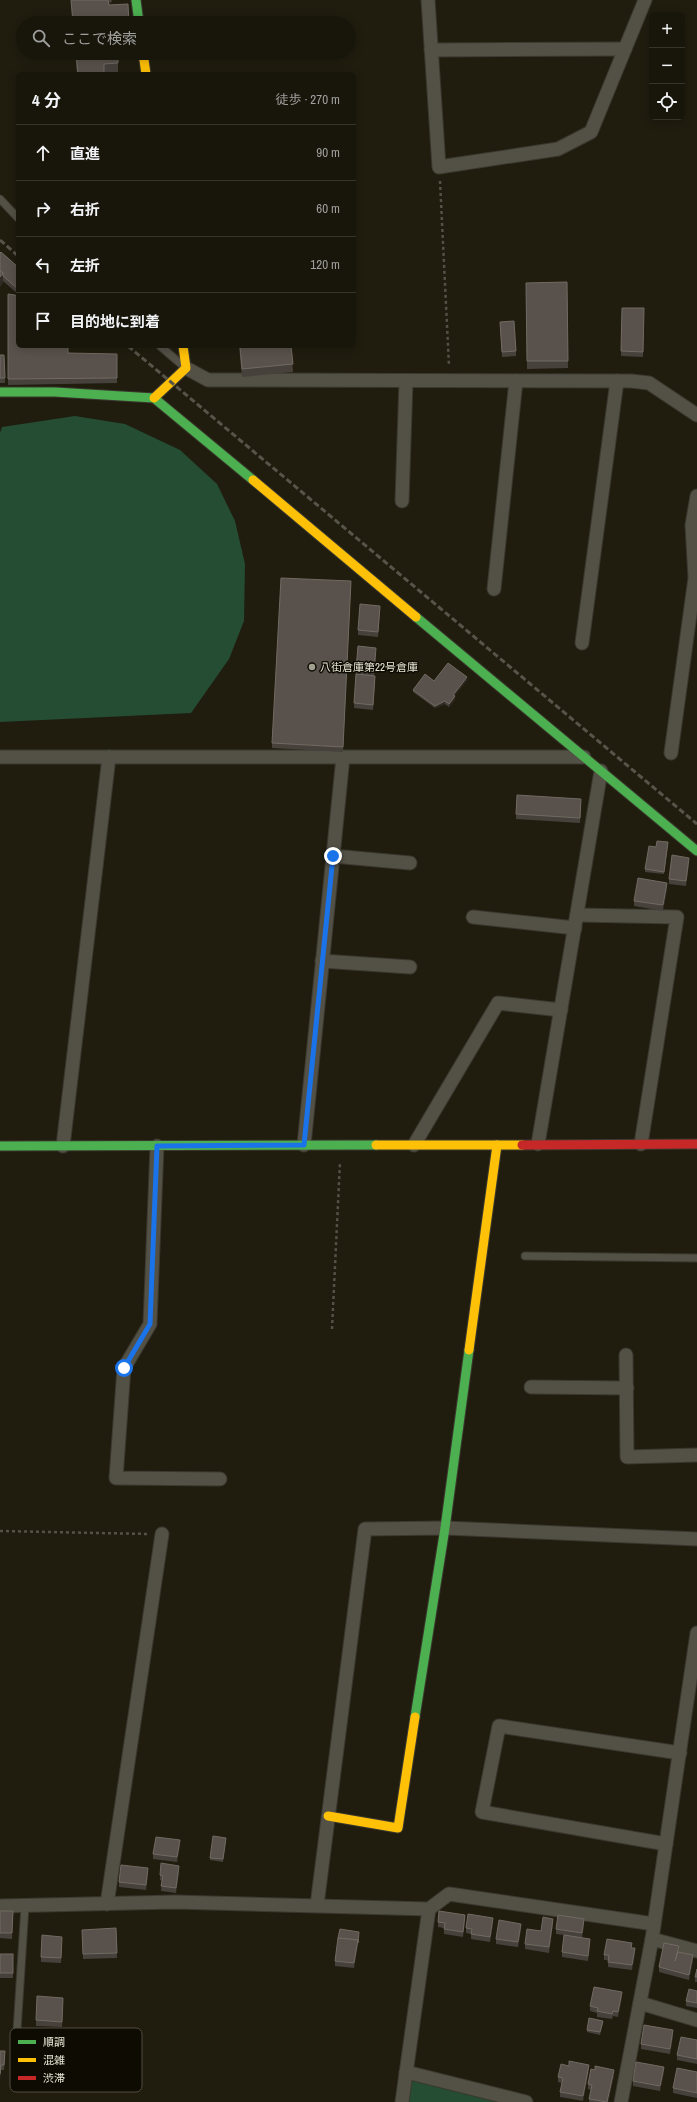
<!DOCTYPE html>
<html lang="ja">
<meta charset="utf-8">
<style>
:root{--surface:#18160b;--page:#252319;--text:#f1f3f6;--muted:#9f9f9d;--line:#36352c}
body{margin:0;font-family:"Archivo Narrow","Noto Sans JP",sans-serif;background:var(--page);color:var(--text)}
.controls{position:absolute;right:12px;top:12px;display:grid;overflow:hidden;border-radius:6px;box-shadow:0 2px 10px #0003}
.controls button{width:36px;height:36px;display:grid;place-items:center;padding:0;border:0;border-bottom:1px solid var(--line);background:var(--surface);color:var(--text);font:20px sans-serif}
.stop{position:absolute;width:12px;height:12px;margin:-9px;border:3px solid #1a73e8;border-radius:50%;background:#fff}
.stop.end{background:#1a73e8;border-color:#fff;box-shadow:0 1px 4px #0008}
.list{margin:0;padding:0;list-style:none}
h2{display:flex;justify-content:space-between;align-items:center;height:52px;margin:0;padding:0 16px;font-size:17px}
h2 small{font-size:13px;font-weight:400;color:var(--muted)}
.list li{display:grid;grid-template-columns:26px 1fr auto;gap:12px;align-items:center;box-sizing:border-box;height:56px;padding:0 16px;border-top:1px solid var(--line)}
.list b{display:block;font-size:15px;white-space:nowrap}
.list em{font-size:13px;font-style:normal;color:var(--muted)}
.icon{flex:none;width:22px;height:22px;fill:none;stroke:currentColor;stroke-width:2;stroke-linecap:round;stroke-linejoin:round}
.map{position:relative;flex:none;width:697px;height:2102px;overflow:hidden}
.search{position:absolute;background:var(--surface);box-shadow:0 2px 10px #0003;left:16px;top:16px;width:340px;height:44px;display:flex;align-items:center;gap:10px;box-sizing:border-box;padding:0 14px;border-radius:22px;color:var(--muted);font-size:15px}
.panel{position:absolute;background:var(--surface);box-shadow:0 2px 10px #0003;left:16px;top:72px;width:340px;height:276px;border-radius:6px}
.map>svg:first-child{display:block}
</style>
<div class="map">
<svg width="697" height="2102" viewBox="0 0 697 2102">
<rect width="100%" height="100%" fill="#201d0f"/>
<g fill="#244d33">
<polygon points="75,416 125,424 180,450 217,484 235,521 245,564 244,621 229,659 191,713 0,722 0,433 2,427"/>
<polygon points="411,2079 503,2102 407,2102"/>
</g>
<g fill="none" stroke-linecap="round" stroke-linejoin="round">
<defs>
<g id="lane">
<polyline points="0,199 18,218"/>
<polyline points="160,346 181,364"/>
<polyline points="525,1256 697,1258"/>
<polyline points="16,2046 25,1906"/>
</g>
<g id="street">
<polyline points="428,0 439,167 558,149 591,132 645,0"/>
<polyline points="431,50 625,49"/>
<polyline points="186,368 208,380 631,381 649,383 697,415"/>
<polyline points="402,501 406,381"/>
<polyline points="494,589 516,381"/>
<polyline points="582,643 617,381"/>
<polyline points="671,753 695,578 692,525 697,496"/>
<polyline points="0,757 584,757"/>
<polyline points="333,856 410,863"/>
<polyline points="577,915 677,917 641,1144"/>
<polyline points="473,917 575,928"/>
<polyline points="322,961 410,967"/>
<polyline points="538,1144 601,771"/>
<polyline points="304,1145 343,757"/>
<polyline points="414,1145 498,1003 561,1010"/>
<polyline points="63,1146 109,757"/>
<polyline points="157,1146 150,1324 124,1368 116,1478 220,1479"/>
<polyline points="626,1355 627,1457 697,1455"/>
<polyline points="531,1387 627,1388"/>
<polyline points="666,1844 482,1812 499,1726 680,1753"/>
<polyline points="107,1904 162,1534"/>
<polyline points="317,1905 365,1529 445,1528 697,1539"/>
<polyline points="0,1906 175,1902 429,1909 449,1894 654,1924"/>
<polyline points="652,1939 697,1951"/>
<polyline points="640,2003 697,2020"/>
<polyline points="406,2072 526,2102"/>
<polyline points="402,2102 429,1909"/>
<polyline points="621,2102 652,1939 697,1633"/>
</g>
<g id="fast">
<polyline points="136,0 139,23"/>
<polyline points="0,392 55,392 154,398 253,480"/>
<polyline points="416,617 697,851"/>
<polyline points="0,1146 376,1145"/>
<polyline points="415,1717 445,1528 469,1350"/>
</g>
<g id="slow">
<polyline points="143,53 146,74"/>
<polyline points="154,398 186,368 183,346"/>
<polyline points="253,480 416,617"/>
<polyline points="376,1145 522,1145"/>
<polyline points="469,1350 497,1145"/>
<polyline points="328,1816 398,1828 415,1717"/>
</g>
<polyline id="jam" points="522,1145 697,1144"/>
</defs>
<use href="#lane" stroke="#3b382f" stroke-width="9"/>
<use href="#street" stroke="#3b382f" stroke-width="15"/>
<use href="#fast" stroke="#3b382f" stroke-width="11"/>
<use href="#slow" stroke="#3b382f" stroke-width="11"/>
<use href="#jam" stroke="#3b382f" stroke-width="11"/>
<g stroke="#545147" stroke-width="2.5" stroke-dasharray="3 3" stroke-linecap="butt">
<polyline points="440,181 449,366"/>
<polyline points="332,1329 340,1162"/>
<polyline points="0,1531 148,1534"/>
</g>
<use href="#lane" stroke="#535046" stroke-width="7"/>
<use href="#street" stroke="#535046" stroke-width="13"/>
<use href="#fast" stroke="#4caf50" stroke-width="9"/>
<use href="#slow" stroke="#ffc107" stroke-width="9"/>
<use href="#jam" stroke="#c62828" stroke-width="9"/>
<g stroke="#57544a" stroke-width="3" stroke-dasharray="6 3" stroke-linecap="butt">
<polyline points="0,240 18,256"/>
<polyline points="128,346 697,824"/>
</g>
</g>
<g fill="#47413c">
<polygon points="71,0 112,0 111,3 108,2 109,5 129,23 73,23"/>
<polygon points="75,53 131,53 118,54 118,72 104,73 104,74 77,74"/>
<polygon points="0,253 18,267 18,294 3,281 3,283"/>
<polygon points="567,282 568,368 527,369 526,283"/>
<polygon points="8,294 68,353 117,354 117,383 8,385"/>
<polygon points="622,308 644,308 643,357 621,356"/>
<polygon points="500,327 516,351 516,356 502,357"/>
<polygon points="239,346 291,346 293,372 242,377"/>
<polygon points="0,355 4,355 5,383 0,383"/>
<polygon points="351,581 343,752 272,748 272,743"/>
<polygon points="380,611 378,637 358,635 358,630"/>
<polygon points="376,653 374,676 375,681 373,710 354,708 356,670"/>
<polygon points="467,680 454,696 455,699 449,707 445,704 435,708 413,692 413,690 434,681"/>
<polygon points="581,804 580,823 516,819 516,814"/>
<polygon points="668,845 664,874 645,872 645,869 656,847"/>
<polygon points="689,863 686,886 669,884 669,879"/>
<polygon points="667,888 663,911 634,906 634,901"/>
<polygon points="226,1840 223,1862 210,1860 210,1858"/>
<polygon points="180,1845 177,1862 153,1859 153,1854"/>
<polygon points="179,1871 176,1893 161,1891 162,1881 160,1880 160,1875"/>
<polygon points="148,1873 146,1890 119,1887 119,1882"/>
<polygon points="0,1911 13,1911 12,1939 0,1938"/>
<polygon points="465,1920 463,1937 444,1934 444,1928 438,1927 438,1922"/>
<polygon points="493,1923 490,1942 471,1939 471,1934 466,1933 466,1928"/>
<polygon points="553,1924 549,1953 525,1949 525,1944 541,1931"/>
<polygon points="584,1924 582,1938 590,1944 588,1961 562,1957 562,1952 564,1935 556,1934 556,1929"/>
<polygon points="116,1928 117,1958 83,1959 82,1935"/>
<polygon points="521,1929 518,1947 496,1944 496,1939"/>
<polygon points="359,1932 354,1968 335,1966 335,1961"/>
<polygon points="62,1942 61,1963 41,1962 41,1957"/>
<polygon points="632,1948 635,1953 632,1970 608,1967 608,1960 604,1960 604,1955"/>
<polygon points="679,1952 693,1960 689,1980 659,1972 659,1967"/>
<rect x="0" y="1954" width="13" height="24"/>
<polygon points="697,1969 697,1982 695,1982 695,1977"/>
<polygon points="697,1991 697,2008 686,2006 686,2001"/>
<polygon points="622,1997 618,2017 613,2016 612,2019 597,2017 597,2013 590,2011 590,2006"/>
<polygon points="63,1998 62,2027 36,2026 36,2020"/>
<polygon points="603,2023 600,2035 587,2032 587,2030"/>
<polygon points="673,2036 670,2054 641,2049 641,2044"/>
<polygon points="697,2040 697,2064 677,2060 677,2055"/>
<polygon points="0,2051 5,2057 4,2070 1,2070 0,2079"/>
<polygon points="569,2066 589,2070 583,2101 560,2097 560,2092 562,2083 558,2082 558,2077"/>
<polygon points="664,2072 660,2091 633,2086 633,2081"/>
<polygon points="697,2072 697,2098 673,2093 673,2088"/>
<polygon points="614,2075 608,2102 589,2102 591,2090 588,2089 588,2084"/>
</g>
<g fill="#302b23">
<polygon points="3,273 3,283 0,287 0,277"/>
<polygon points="467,677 467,680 453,698 453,695"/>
<polygon points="455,696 455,699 449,707 449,704"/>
<polygon points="445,701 445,704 435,708 435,706"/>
<polygon points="689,858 689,863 686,886 686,881"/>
<polygon points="667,883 667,888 663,911 663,905"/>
<polygon points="180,1840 180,1845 177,1862 177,1857"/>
<polygon points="179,1866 179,1871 176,1893 176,1888"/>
<polygon points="148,1868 148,1873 146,1890 146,1885"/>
<polygon points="465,1915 465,1920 463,1937 463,1932"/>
<polygon points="493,1918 493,1923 490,1942 490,1937"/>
<polygon points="553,1919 553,1924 549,1953 549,1947"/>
<polygon points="584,1919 584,1924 582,1938 582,1933"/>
<polygon points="521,1924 521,1929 518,1947 518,1942"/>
<polygon points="590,1939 590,1944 588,1961 588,1956"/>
<polygon points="358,1940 358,1945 354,1968 354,1963"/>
<polygon points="635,1948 635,1953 632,1970 632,1965"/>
<polygon points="693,1955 693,1960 689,1980 689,1975"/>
<polygon points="622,1992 622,1997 618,2017 618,2012"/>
<polygon points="673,2030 673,2036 670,2054 670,2049"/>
<polygon points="589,2065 589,2070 583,2101 583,2096"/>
<polygon points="664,2067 664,2072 660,2091 660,2086"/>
<polygon points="614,2070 614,2075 608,2102 607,2102"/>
</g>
<g fill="#59524c" stroke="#706a62">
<polygon points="71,0 108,0 109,5 128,4 129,23 73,23"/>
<polygon points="76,53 118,53 118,63 104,64 104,74 78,74"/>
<polygon points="1,252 18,267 18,289 3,276 3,273 0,270 0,253"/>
<polygon points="0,270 3,273 0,277"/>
<polygon points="567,282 568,361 527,361 526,283"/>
<polygon points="8,294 15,295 18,297 18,346 68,346 68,353 117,354 117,378 8,379"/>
<polygon points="622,308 644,308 643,352 621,351"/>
<polygon points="514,321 516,351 502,352 500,322"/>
<polygon points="240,346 291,346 293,364 242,369"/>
<polygon points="0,355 4,355 5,378 0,378"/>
<polygon points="281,578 351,581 343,747 272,743"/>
<polygon points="360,604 380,606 378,632 358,630"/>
<polygon points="358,646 376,648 374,671 356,670"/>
<polygon points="448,663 467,677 453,695 455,696 449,704 445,701 435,706 413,690 425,674 434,681"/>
<polygon points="356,674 375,676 373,705 354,703"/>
<polygon points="517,795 581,799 580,818 516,814"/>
<polygon points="657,841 668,842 664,872 645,869 649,846 656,847"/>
<polygon points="672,855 689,858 686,881 669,879"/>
<polygon points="638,878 667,883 663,905 634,901"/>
<polygon points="213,1836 226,1838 223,1859 210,1858"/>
<polygon points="156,1837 180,1840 177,1857 153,1854"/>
<polygon points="161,1863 179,1866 176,1888 161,1886 163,1876 160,1875"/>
<polygon points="121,1865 148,1868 146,1885 119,1882"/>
<polygon points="0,1911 13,1911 12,1933 0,1933"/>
<polygon points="439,1911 465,1915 463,1932 444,1929 445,1923 438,1922"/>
<polygon points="468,1914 493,1918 490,1937 471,1934 472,1929 466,1928"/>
<polygon points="558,1915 584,1919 582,1933 556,1929"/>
<polygon points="543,1917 553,1919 549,1947 525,1944 527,1929 541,1931"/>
<polygon points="499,1920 521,1924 518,1942 496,1939"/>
<polygon points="116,1928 117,1953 83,1954 82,1930"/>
<polygon points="340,1929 359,1932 358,1943 358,1940 338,1938"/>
<polygon points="42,1935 62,1937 61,1958 41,1957"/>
<polygon points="564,1935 590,1939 588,1956 562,1952"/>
<polygon points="338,1938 358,1940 354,1963 335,1961"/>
<polygon points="607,1939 632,1943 631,1948 635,1948 632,1965 608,1962 609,1955 604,1955"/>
<polygon points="664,1943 679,1946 675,1961 678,1952 693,1955 689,1975 659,1967"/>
<rect x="0" y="1954" width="13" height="19"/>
<polygon points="697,1969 697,1977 695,1977"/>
<polygon points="594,1987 622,1992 618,2012 613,2011 612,2014 597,2011 598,2008 590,2006"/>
<polygon points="689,1989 697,1991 697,2003 686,2001"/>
<polygon points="37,1996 63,1998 62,2022 36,2020"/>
<polygon points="589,2018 603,2021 600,2032 587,2030"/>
<polygon points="644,2025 673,2030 670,2049 641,2044"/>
<polygon points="681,2037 697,2040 697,2059 677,2055"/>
<polygon points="0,2051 5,2051 4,2065 1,2065 0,2074"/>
<polygon points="569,2061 589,2065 583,2096 560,2092 563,2078 558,2077 561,2064 569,2066"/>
<polygon points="636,2062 664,2067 660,2086 633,2081"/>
<polygon points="595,2066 614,2070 607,2102 589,2099 592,2085 588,2084 591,2069 595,2070"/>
<polygon points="677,2068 697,2072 697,2093 673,2088"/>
</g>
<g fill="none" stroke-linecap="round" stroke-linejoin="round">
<polyline stroke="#1a73e8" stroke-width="5" points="124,1368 150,1324 157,1146 304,1145 333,856"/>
</g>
<circle fill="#a3a091" stroke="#0e0b03" stroke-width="1.5" cx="312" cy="667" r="4"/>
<g text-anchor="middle" stroke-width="3" stroke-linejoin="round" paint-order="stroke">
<g font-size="11" fill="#eae7d7" stroke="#0e0b03" text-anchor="start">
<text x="320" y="671">八街倉庫第22号倉庫</text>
</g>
</g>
<rect x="10" y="2028" width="132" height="64" rx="6" fill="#0e0b03" stroke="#504d43" stroke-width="1"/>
<rect x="18" y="2040" width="18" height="4" fill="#4caf50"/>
<rect x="18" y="2058" width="18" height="4" fill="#ffc107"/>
<rect x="18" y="2076" width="18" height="4" fill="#c62828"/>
<g font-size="11" fill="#eae7d7">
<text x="43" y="2046">順調</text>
<text x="43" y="2064">混雑</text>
<text x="43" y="2082">渋滞</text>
</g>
</svg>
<div class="controls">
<button>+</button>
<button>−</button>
<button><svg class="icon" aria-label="locate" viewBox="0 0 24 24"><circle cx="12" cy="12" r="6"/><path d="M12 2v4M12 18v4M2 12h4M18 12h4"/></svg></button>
</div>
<div class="stop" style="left:124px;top:1368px"></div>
<div class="stop end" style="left:333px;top:856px"></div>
<div class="search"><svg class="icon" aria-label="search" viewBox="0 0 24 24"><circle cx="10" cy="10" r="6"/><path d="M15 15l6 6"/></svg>ここで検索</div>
<section class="panel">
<h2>4 分<small>徒歩 · 270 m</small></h2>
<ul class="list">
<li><svg class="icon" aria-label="ahead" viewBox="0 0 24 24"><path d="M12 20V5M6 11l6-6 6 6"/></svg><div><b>直進</b></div><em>90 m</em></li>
<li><svg class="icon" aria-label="right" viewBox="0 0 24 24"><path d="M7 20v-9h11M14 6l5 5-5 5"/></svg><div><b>右折</b></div><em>60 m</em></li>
<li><svg class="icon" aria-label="left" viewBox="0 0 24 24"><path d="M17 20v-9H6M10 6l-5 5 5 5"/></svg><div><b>左折</b></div><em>120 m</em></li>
<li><svg class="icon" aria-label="arrive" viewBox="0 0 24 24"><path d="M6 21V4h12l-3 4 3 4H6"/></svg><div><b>目的地に到着</b></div></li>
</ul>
</section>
</div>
